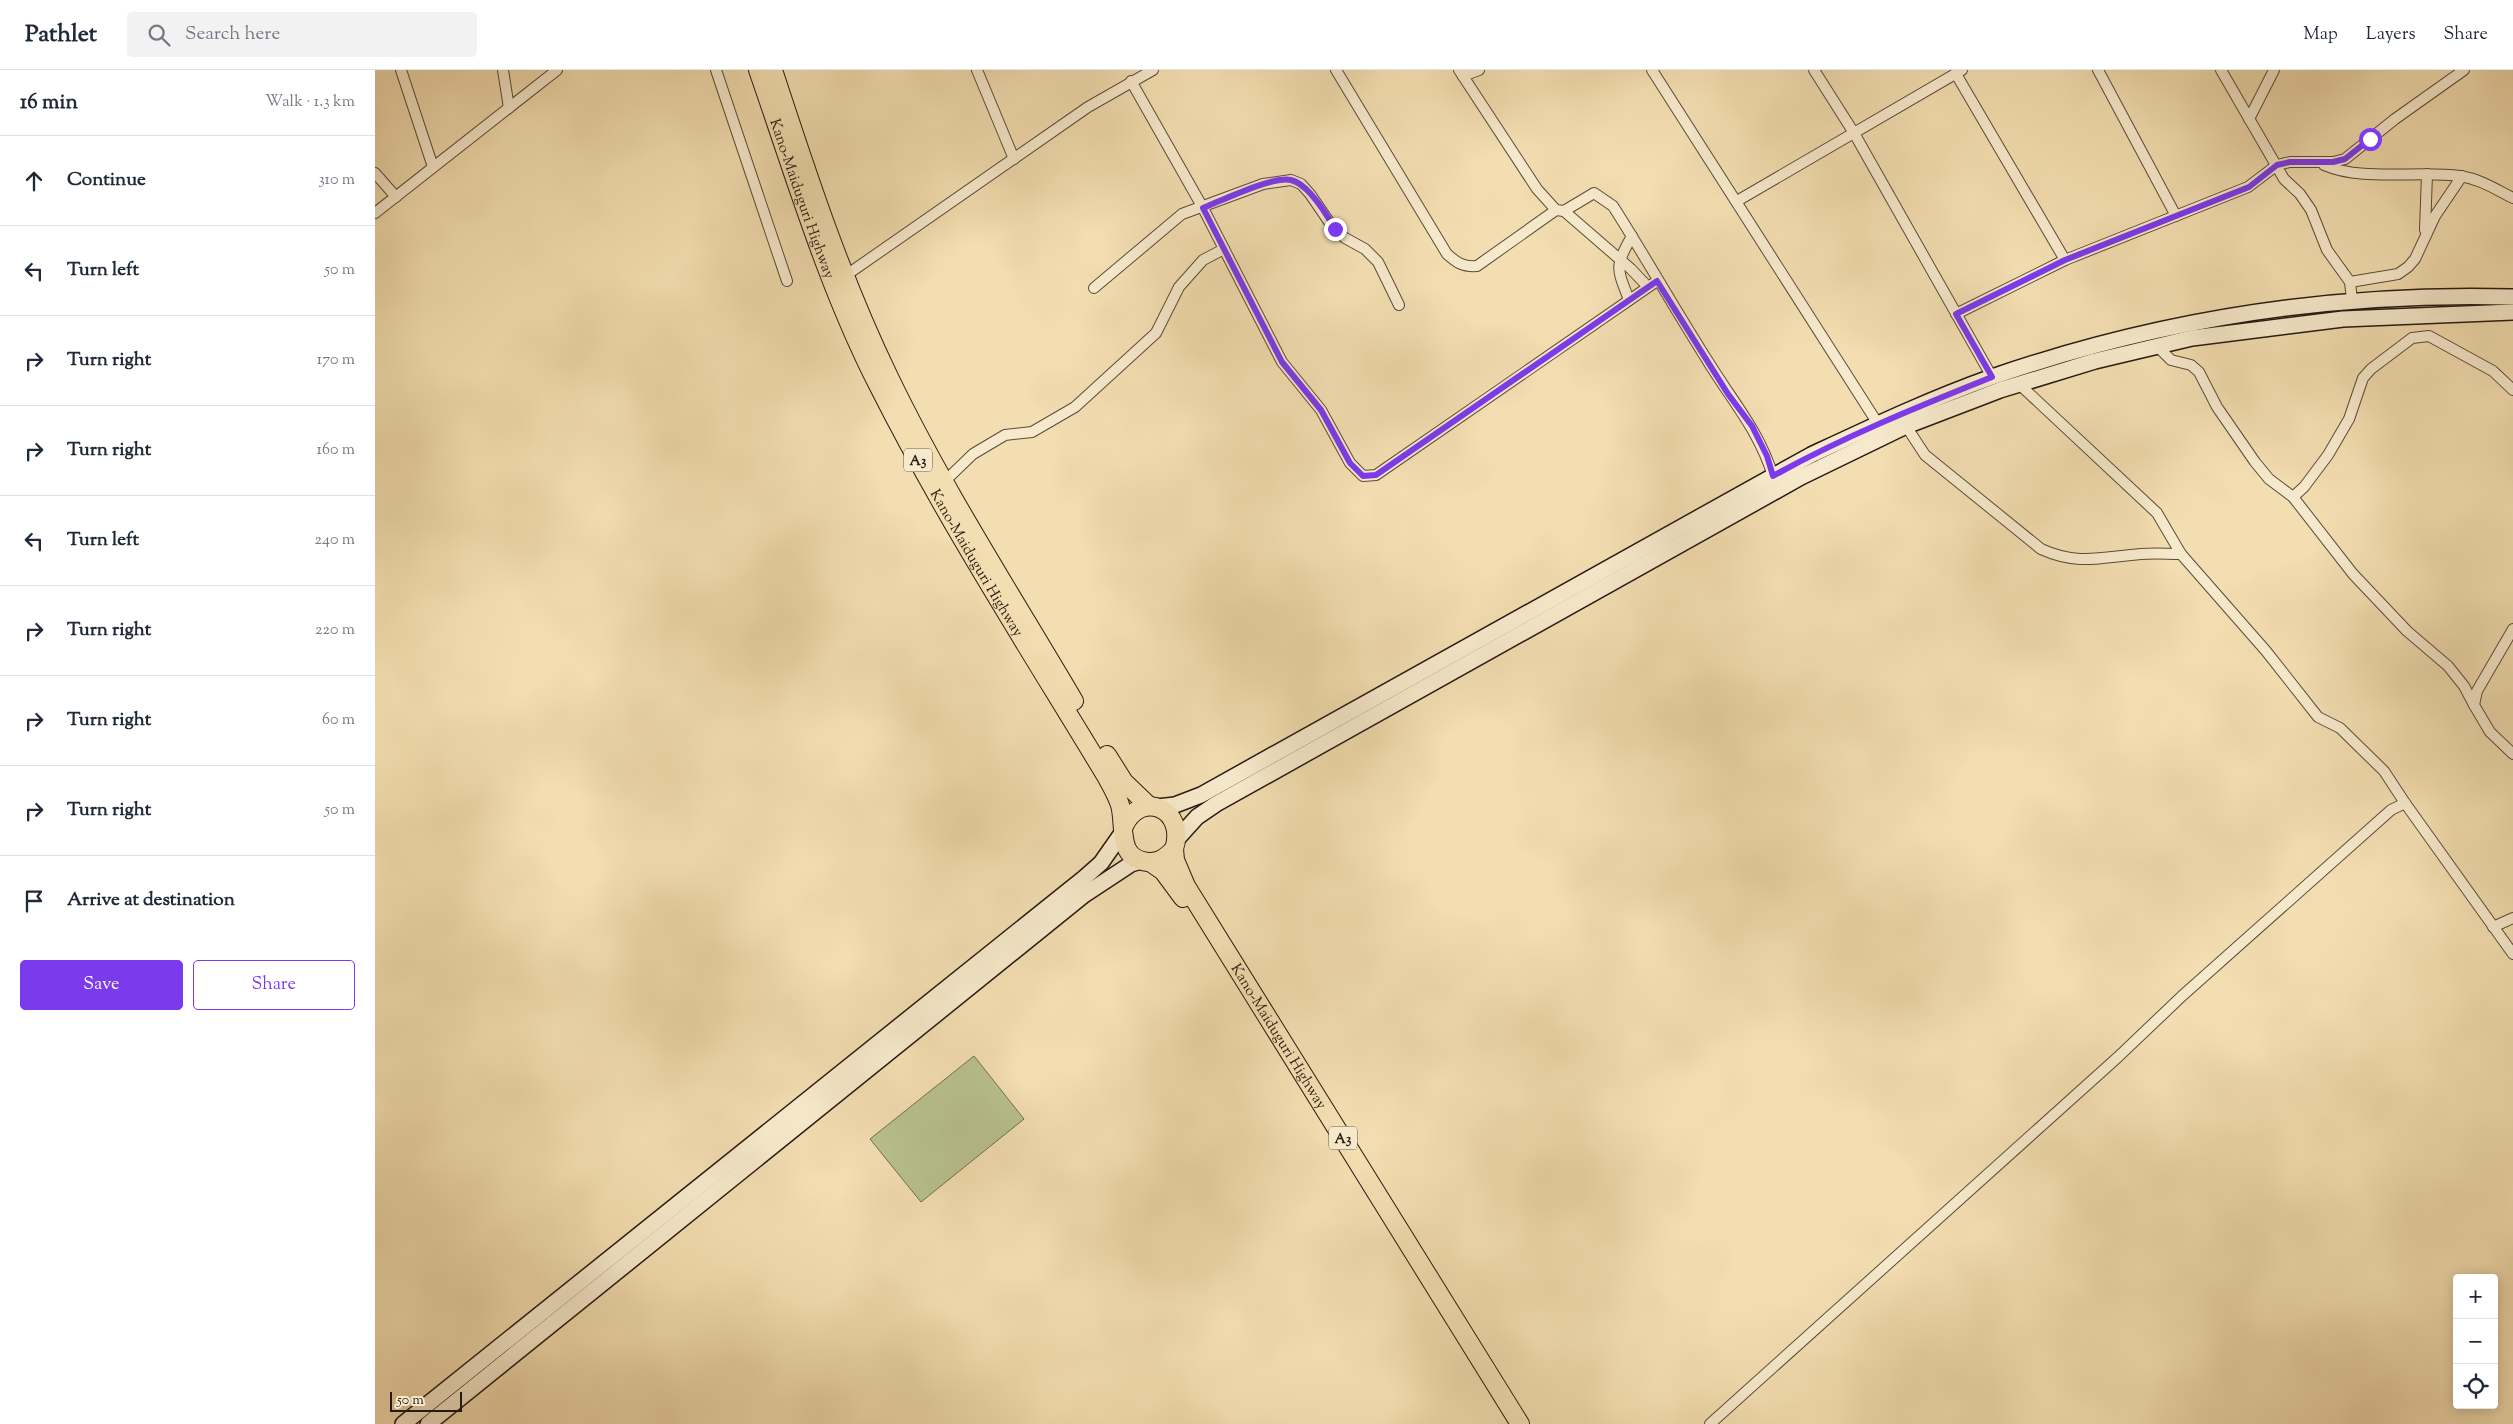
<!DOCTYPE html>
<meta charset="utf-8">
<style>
:root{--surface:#fff;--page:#f2f2f3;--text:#1f2937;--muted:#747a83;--line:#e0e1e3;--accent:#7c3aed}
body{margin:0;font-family:"Sorts Mill Goudy",serif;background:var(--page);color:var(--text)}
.controls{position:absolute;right:15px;bottom:15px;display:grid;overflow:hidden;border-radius:5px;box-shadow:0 2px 12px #0003}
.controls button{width:45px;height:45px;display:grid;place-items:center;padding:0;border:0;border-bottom:1px solid var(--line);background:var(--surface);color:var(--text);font:25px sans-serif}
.scale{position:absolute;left:15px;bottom:12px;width:72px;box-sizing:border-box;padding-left:5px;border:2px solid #271a12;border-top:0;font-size:14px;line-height:18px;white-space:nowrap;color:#271a12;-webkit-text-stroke:4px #f7eacc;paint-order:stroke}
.stop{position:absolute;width:15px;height:15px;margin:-11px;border:4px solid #7c3aed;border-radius:50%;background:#fff}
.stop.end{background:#7c3aed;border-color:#fff;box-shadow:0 1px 5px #0008}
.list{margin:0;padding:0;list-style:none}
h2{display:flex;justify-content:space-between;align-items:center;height:65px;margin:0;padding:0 20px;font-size:21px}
h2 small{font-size:16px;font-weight:400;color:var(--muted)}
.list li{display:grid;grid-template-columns:32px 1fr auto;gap:15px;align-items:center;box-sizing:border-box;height:90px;padding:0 20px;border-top:1px solid var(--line)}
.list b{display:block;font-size:19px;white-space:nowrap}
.list em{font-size:16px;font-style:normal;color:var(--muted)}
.actions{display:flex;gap:10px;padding:15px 20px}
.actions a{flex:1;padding:11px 0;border:1px solid var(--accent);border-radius:5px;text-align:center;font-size:18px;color:var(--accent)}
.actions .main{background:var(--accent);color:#fff}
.icon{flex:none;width:28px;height:28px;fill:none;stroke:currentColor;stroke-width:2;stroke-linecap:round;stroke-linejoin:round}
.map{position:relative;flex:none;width:2138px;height:1354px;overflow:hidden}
header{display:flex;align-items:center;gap:30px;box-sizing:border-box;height:70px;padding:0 25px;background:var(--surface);border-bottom:1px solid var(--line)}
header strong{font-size:24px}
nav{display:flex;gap:28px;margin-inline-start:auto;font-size:18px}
.search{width:350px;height:45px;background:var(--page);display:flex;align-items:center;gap:12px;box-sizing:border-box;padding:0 18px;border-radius:5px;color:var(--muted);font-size:19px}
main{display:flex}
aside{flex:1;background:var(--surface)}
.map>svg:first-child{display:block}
</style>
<header>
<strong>Pathlet</strong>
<div class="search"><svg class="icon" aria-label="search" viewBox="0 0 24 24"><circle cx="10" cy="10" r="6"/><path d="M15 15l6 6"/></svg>Search here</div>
<nav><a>Map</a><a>Layers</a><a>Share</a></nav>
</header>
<main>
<aside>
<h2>16 min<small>Walk · 1.3 km</small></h2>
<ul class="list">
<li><svg class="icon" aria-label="ahead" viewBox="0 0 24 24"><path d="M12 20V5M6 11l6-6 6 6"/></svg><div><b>Continue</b></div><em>310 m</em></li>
<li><svg class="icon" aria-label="left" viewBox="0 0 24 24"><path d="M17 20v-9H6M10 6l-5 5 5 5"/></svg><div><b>Turn left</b></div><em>50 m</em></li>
<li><svg class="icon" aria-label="right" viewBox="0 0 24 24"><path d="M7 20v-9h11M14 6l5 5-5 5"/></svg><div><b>Turn right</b></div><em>170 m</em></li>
<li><svg class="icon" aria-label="right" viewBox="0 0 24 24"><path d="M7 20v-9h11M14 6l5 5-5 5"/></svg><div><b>Turn right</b></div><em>160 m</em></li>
<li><svg class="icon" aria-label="left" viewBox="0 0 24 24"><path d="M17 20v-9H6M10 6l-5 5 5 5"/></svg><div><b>Turn left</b></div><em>240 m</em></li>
<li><svg class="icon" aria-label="right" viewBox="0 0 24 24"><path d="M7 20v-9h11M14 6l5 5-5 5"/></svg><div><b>Turn right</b></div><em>220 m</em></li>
<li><svg class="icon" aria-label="right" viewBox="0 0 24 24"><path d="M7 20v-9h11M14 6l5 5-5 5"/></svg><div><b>Turn right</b></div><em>60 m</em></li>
<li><svg class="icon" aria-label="right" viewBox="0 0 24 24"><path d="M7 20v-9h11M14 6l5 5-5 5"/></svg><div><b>Turn right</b></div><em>50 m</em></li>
<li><svg class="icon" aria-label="arrive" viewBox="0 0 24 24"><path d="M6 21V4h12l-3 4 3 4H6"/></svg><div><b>Arrive at destination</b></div></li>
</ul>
<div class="actions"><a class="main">Save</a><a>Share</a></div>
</aside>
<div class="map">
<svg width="2138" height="1354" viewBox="0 0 2138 1354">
<rect width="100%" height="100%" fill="#f3deb1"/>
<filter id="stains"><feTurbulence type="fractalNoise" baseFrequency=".004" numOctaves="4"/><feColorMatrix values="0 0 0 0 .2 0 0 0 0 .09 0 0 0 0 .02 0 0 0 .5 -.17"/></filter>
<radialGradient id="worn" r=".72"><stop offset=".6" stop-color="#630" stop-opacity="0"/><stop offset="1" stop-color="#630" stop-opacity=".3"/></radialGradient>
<polygon fill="#b8c28e" stroke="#706e50" points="599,986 649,1049 546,1132 495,1069"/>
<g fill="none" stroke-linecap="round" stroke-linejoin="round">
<defs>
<g id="minor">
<polyline points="26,0 58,97"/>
<polyline points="128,0 134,38"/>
<polyline points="341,0 412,211"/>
<polyline points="602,0 639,89"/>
<path d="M 961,0 L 1072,184 C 1082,193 1088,197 1102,196 L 1181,140"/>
<path d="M 1084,0 L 1162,119 L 1181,140 L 1189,141 L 1219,123 L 1238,136 C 1271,188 1301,241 1334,293 C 1358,332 1384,361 1398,406"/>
<polyline points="1277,0 1505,357"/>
<polyline points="1439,0 1479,63 1617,307"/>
<polyline points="1723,0 1801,146"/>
<polyline points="1846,0 1909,109 1925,124 1936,140 1952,180 1975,212 1977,230"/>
<polyline points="1581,4 1690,190"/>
<polyline points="1088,6 1104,0"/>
<polyline points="756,11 828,138 907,292 946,340 975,393 988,406 1001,405 1282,211"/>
<polyline points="1874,49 1899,0"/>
<path d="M 1949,95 C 1988,112 2042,100 2085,106 C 2105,109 2120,119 2138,128"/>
<polyline points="0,103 21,127"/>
<polyline points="1362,131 1587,0"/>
<polyline points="1189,141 1256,199 1273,217"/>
<polyline points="0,143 182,0"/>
<polyline points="2050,160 2052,104"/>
<polyline points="470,206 713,37 778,0"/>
<polyline points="1975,212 2023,204 2033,197 2040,189 2060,146 2087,106"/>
<polyline points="719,218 807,144 888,114 916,110 926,114 935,124 959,159 970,168 990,179 1003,192 1024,235"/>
<path d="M 1254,230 C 1242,198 1239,197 1257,166"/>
<polyline points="1581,244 1690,190 1873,117 1902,95 1915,92 1958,92 1970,89 2020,49 2089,0"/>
<polyline points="1781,275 1796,290 1816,295 1824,302 1842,337 1880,392 1894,409 1918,427 1978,504 2032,561 2073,596 2089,616 2099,635"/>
<polyline points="1644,314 1782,443 1806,484 1891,581 1943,647 1965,658 2009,701 2030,733"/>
<path d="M 1531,356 L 1550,385 L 1666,479 C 1703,496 1727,487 1766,484 C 1779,483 1793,484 1806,484"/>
<polyline points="570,411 598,384 630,365 657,362 700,337 781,263 804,217 828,190 849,179"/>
<polyline points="1918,427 1929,417 1953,385 1974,349 1988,308 1996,299 2037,268 2054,266 2118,301 2138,320"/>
<polyline points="2138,559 2102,621 2099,635 2115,662 2138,684"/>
<polyline points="2118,857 2138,848"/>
<polyline points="1335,1354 1743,987 1807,926 2016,740 2030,733 2138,884"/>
</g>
<g id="secondary">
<path d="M 782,737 L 800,735 L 826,725 L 1436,385 C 1496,357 1555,329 1617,307 C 1785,249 1960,222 2138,227"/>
<polyline points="803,768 822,747 841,734 1426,407 1531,356 1625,320 1720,291 1817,268 1968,249 2138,242"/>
<polyline points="28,1354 709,808 726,793 747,763"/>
<polyline points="53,1354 709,825 756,794 766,791"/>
</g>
<g id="trunk">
<path id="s1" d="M 383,0 C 420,106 452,215 503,315 C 571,450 653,577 731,706 C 736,715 742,725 745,735 C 751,756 741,789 773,792 C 784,793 792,787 799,779 C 812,739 766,719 749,756"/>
<path d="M 398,0 C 432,104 466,208 514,307 C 568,419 636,524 699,631"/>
<polyline points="732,685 749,712 774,736"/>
<path id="s2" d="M 799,779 L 800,790 L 811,816 L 1145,1354"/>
<polyline points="775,792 788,801 808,828"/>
</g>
</defs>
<use href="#minor" stroke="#5a4b3a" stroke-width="12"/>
<use href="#secondary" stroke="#271a12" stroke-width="18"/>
<use href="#trunk" stroke="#271a12" stroke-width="20"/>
<use href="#minor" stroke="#f7eacc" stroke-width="10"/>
<use href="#secondary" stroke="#f7eacc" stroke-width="15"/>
<use href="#trunk" stroke="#f3deb1" stroke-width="18"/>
</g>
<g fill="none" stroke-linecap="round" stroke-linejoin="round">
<path stroke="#7c3aed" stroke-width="6" d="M 960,159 C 952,145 933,114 916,110 C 897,106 848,130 828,138 L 907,292 L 946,340 L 975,393 L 988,406 L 1001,405 L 1282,211 L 1353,324 L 1377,356 L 1392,386 L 1398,406 C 1468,367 1542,337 1617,307 L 1581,244 L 1690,190 L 1874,117 L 1902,95 L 1915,92 L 1958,92 L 1970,89 L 1995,69"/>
</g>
<g text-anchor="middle" stroke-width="4" stroke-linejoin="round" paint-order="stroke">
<g fill="#f7eacc" stroke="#65584a" stroke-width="1">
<rect x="529" y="378.5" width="28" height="23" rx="4"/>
<rect x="954" y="1056.5" width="28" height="23" rx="4"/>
</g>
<g font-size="14" font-weight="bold" fill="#271a12">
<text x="543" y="395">A3</text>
<text x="968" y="1073">A3</text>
</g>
<g font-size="15" fill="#271a12" stroke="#f7eacc">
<text dy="5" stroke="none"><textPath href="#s1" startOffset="136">Kano-Maiduguri Highway</textPath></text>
<text dy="5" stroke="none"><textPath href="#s1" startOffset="541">Kano-Maiduguri Highway</textPath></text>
<text dy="5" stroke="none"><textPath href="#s2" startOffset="216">Kano-Maiduguri Highway</textPath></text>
</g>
</g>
<rect width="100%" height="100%" filter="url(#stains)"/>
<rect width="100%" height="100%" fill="url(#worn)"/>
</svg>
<div class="controls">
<button>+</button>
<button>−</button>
<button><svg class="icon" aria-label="locate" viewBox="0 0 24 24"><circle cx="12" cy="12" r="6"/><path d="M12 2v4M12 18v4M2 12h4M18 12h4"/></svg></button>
</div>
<div class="scale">50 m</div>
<div class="stop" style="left:1995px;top:69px"></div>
<div class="stop end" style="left:960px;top:159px"></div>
</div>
</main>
